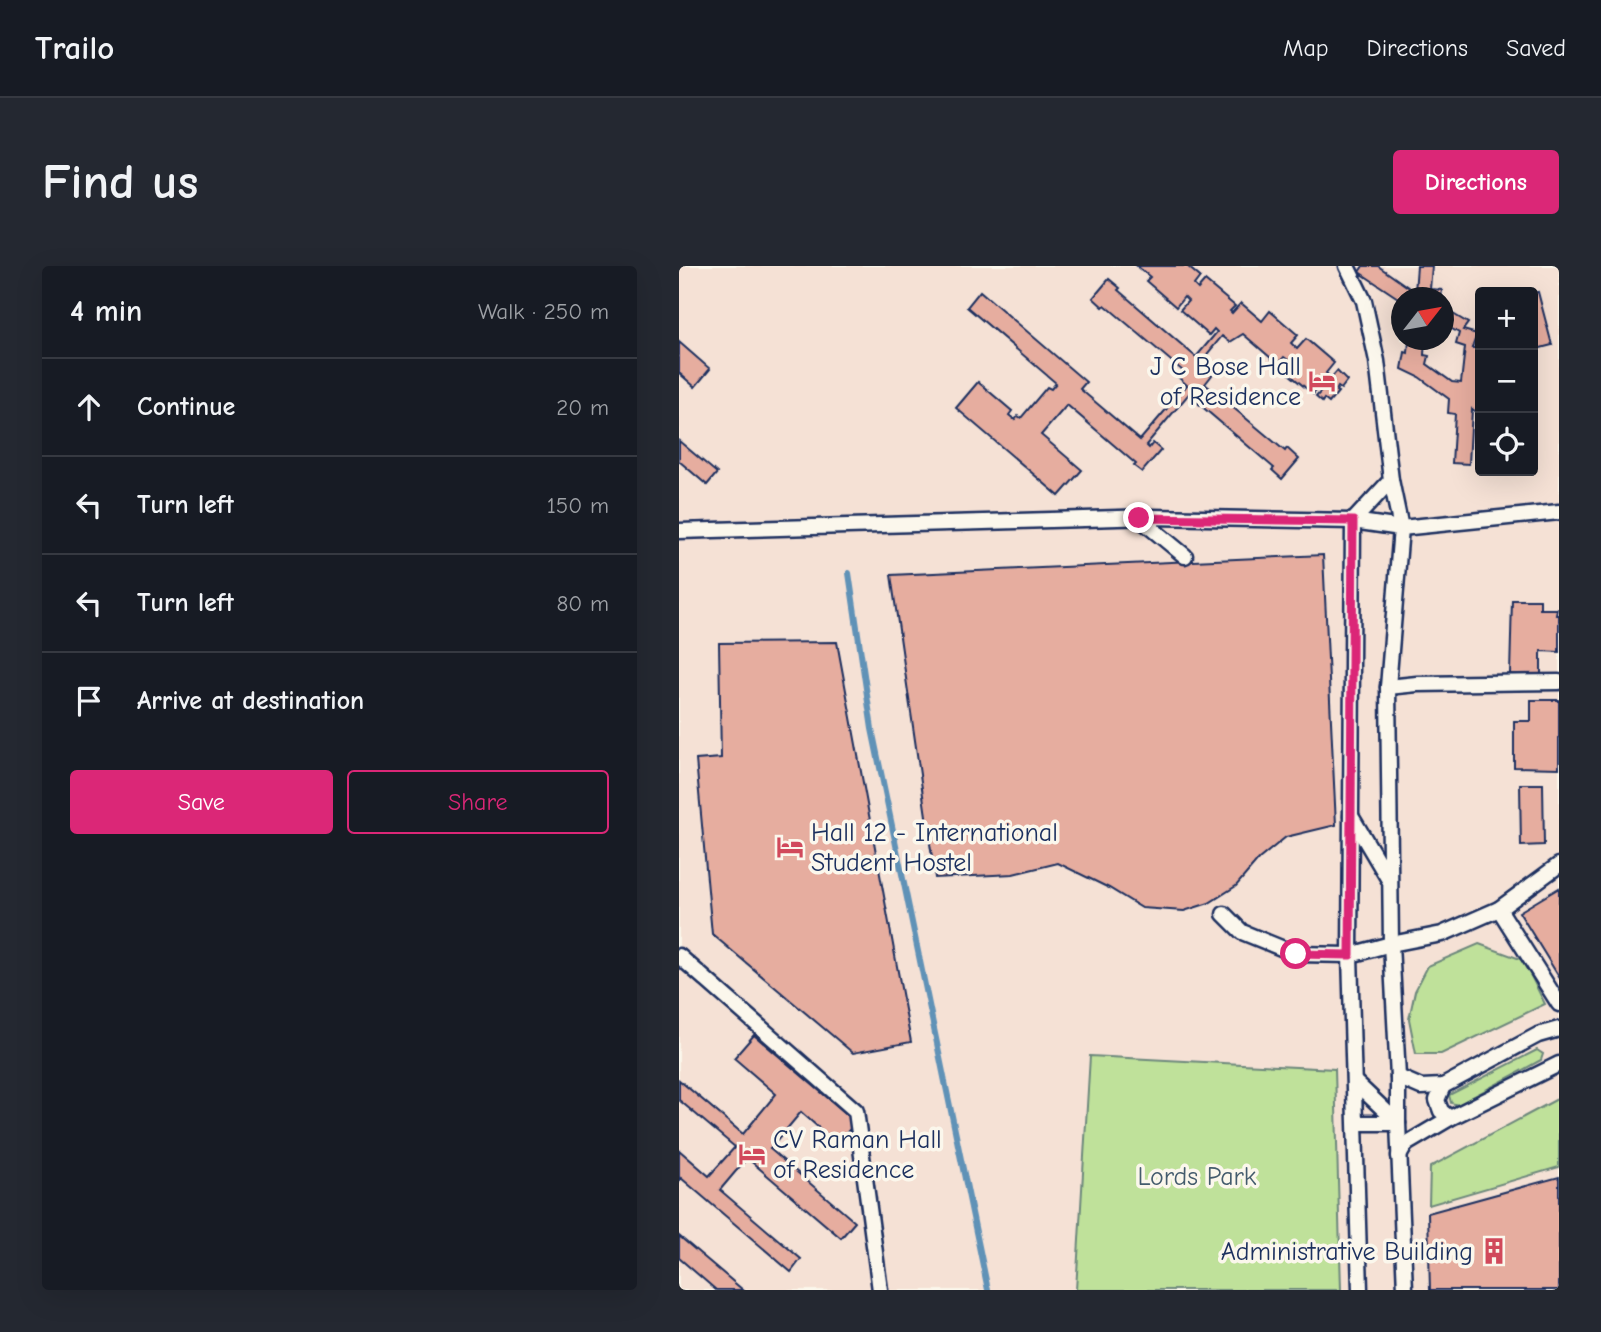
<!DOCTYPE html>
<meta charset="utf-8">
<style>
:root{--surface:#171b24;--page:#242831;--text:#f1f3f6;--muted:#9ea1a6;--line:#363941;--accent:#db2777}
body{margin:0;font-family:"Comic Neue",sans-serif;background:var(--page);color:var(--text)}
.controls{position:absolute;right:21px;top:21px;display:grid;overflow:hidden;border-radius:7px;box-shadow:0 7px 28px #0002}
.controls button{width:63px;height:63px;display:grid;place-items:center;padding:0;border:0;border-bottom:2px solid var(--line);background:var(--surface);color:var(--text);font:35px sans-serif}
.compass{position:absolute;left:712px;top:21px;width:63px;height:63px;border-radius:50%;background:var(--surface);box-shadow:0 7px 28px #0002;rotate:59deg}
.stop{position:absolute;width:21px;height:21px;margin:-16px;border:5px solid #db2777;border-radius:50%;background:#fff}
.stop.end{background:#db2777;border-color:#fff;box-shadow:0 2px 7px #0008}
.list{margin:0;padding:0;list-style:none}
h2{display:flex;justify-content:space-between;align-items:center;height:91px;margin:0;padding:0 28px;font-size:30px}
h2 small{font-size:23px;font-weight:400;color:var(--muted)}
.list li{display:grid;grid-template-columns:46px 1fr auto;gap:21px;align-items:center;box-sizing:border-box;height:98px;padding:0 28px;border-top:2px solid var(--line)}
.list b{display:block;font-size:26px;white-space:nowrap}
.list em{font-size:23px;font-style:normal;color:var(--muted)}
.actions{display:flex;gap:14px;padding:21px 28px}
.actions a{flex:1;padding:16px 0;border:2px solid var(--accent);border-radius:7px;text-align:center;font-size:24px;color:var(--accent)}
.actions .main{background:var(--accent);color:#fff}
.icon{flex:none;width:38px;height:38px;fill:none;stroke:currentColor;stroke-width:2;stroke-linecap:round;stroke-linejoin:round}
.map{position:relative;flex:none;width:880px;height:1024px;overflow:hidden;border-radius:7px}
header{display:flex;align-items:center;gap:42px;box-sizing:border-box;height:98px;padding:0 35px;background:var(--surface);border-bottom:2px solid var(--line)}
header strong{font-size:33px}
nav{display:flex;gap:38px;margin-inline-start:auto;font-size:24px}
.intro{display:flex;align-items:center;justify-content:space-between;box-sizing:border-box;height:168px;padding:0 42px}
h1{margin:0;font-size:49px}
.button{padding:18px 32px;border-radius:7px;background:var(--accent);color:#fff;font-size:24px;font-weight:700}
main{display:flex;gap:42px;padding:0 42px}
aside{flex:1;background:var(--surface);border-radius:7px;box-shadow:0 7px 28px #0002}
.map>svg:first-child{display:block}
</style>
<header>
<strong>Trailo</strong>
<nav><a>Map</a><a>Directions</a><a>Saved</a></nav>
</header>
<div class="intro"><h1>Find us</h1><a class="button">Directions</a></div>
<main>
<aside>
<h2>4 min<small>Walk · 250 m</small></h2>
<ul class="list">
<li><svg class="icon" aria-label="ahead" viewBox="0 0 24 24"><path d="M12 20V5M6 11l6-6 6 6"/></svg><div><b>Continue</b></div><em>20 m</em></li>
<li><svg class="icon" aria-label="left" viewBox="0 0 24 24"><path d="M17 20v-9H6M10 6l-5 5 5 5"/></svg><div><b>Turn left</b></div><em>150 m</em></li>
<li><svg class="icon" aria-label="left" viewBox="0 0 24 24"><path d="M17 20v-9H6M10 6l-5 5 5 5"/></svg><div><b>Turn left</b></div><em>80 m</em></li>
<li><svg class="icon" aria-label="arrive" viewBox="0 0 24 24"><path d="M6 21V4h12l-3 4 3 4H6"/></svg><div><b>Arrive at destination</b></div></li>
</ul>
<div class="actions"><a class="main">Save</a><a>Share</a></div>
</aside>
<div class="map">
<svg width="880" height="1024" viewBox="0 0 880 1024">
<rect width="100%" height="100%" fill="#fbf7ec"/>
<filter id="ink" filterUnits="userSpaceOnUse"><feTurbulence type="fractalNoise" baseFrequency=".0143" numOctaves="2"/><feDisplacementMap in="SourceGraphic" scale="14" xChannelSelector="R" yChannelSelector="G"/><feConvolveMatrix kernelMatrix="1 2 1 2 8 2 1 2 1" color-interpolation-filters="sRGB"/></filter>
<g filter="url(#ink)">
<path fill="#f5e1d5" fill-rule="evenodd" d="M 0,0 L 880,0 L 880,1024 L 0,1024 ZM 801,26 L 854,26 L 854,205 L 801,205 ZM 722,32 L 764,32 L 764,74 L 722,74 Z"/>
<g fill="#bfe19a" stroke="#6d887c" stroke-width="2">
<polygon points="800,678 844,694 866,738 762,788 737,788 730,753 736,725 749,700"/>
<polygon points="858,784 864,788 862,794 779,839 772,837 770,829"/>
<polygon points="411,790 656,803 662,1024 397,1024"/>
<polygon points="880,832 880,901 750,939 751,901"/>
</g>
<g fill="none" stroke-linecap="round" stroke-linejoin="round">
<polyline stroke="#6192b7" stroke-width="6" points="170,307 193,463 309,1024"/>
</g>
<g fill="#e6ad9f" stroke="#1b2f5e" stroke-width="2">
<polygon points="458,0 508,0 521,11 515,19 519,23 526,15 556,40 551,45 553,47 562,37 583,55 591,45 619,69 612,77 618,83 627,73 655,97 647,107 652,112 658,105 668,115 662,123 659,121 657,125 659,126 650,137 645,133 643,136 637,131 644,123 641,120 634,128 603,102 609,94 605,91 599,98 564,68 551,76 543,70 524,93 537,104 526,118 606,185 608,182 620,193 603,213 593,204 595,202 513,132 517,127 513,124 467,179 470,182 474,177 482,184 463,206 455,200 457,198 388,139 362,169 403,204 380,230 277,142 299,116 333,145 330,149 336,154 339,150 342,152 368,121 372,123 377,117 288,41 301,25 407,116 401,123 461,174 508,119 499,111 504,105 426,39 424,41 414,32 430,13 441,22 439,24 517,91 538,66 535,63 530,69 501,44 509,35 505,31 497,41 467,15 471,11"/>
<polygon points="684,0 699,0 736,26 738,0 753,0 751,23 763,24 762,32 722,32 722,34 680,6"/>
<polygon points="859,26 873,79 854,84 854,27"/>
<polygon points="764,42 789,57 784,64 798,68 793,82 801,82 801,148 793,143 790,198 773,197 776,148 769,147 770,133 740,111 723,103 726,86 729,87 730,74 746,74 745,89 750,90 748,98 773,116 782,117 786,81 777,78 780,67 764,58"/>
<polygon points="0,76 31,103 16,121 0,107"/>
<polygon points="0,175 38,207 28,219 0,195"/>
<polygon points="644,289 657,559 607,571 580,593 557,620 530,637 505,645 463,642 430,622 379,597 334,608 256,612 212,309"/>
<polygon points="833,334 861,334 861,343 878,343 877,349 880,349 880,386 862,385 862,408 831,408"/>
<polygon points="158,376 232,776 174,787 33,668 17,494 42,492 40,377"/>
<polygon points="852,434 880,434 880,502 835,501 835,455 852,455"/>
<polygon points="841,518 864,518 865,579 842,580"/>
<polygon points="880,622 880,711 840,646"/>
<polygon points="75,769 177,856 158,878 122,846 91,883 176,956 162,972 68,892 41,924 122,993 112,1006 2,912 0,915 0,884 30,910 56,881 0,834 0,814 64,868 97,828 55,792"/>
<polygon points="880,911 880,1024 751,1024 749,947"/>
<polygon points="0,970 64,1024 37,1024 0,992"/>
</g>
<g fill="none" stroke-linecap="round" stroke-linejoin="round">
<defs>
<g id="street">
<polyline points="668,0 685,35 698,95 712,214 722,262 709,421 712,678 719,811 719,857 726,1024"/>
<polyline points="460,252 506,290"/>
<polyline points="0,265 473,251 674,255 722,262 880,246"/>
<polyline points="709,421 738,418 880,416"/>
<polyline points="672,550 710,614"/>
<polyline points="820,643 880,738"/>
<polyline points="545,648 563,666 617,688 671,689 712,678 763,668 820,643 880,599"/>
<polyline points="0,690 177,845 201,1024"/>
<polyline points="719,811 742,821 764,820 859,769 880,763"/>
<polyline points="676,816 719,857"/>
<polyline points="764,820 758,834 762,845 771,852"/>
<polyline points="677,857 719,857"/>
<polyline points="720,890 727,878 771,852 880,798"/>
<polyline points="681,1024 671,689 674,255 712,214"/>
</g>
</defs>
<use href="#street" stroke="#1b2f5e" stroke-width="19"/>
<use href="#street" stroke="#fbf7ec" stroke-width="14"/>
</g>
</g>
<g fill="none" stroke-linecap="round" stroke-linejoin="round" filter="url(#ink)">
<polyline stroke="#db2777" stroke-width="9" points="460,252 674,255 671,689 617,688"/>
</g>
<defs>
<symbol id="hotel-bare" viewBox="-9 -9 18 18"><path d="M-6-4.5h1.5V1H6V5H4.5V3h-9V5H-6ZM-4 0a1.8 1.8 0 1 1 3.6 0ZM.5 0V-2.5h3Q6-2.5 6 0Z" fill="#d1495b" stroke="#fbf7ec" stroke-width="2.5" paint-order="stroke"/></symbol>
<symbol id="building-bare" viewBox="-9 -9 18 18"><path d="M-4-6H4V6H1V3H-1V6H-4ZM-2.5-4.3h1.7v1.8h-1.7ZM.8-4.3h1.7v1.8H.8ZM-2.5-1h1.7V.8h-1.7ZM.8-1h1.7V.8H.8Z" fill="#d1495b" stroke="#fbf7ec" stroke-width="2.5" paint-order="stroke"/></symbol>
</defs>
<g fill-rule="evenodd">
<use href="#hotel-bare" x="624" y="96" width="38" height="38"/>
<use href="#hotel-bare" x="92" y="562" width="38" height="38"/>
<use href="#hotel-bare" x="54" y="869" width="38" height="38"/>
<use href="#building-bare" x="796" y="966" width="38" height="38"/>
</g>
<g text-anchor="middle" stroke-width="7" stroke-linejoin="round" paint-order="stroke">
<g font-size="26" fill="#1b2f5e" stroke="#fbf7ec" text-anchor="end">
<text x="622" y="109">J C Bose Hall<tspan x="622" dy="30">of Residence</tspan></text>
<text x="132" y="575" text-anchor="start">Hall 12 - International<tspan x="132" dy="30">Student Hostel</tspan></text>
<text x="94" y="882" text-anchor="start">CV Raman Hall<tspan x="94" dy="30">of Residence</tspan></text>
<text x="794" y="994">Administrative Building</text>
</g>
<g font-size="26" fill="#445c6d" stroke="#fbf7ec">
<text x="518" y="919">Lords Park</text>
</g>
</g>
</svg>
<div class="controls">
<button>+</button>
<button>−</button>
<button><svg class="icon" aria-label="locate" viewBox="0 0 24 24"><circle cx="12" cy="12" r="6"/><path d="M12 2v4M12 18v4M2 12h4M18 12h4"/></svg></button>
</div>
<svg class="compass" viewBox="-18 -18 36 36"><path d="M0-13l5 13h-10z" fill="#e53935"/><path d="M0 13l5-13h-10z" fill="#9ea1a6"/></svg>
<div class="stop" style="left:617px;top:688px"></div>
<div class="stop end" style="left:460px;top:252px"></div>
</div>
</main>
